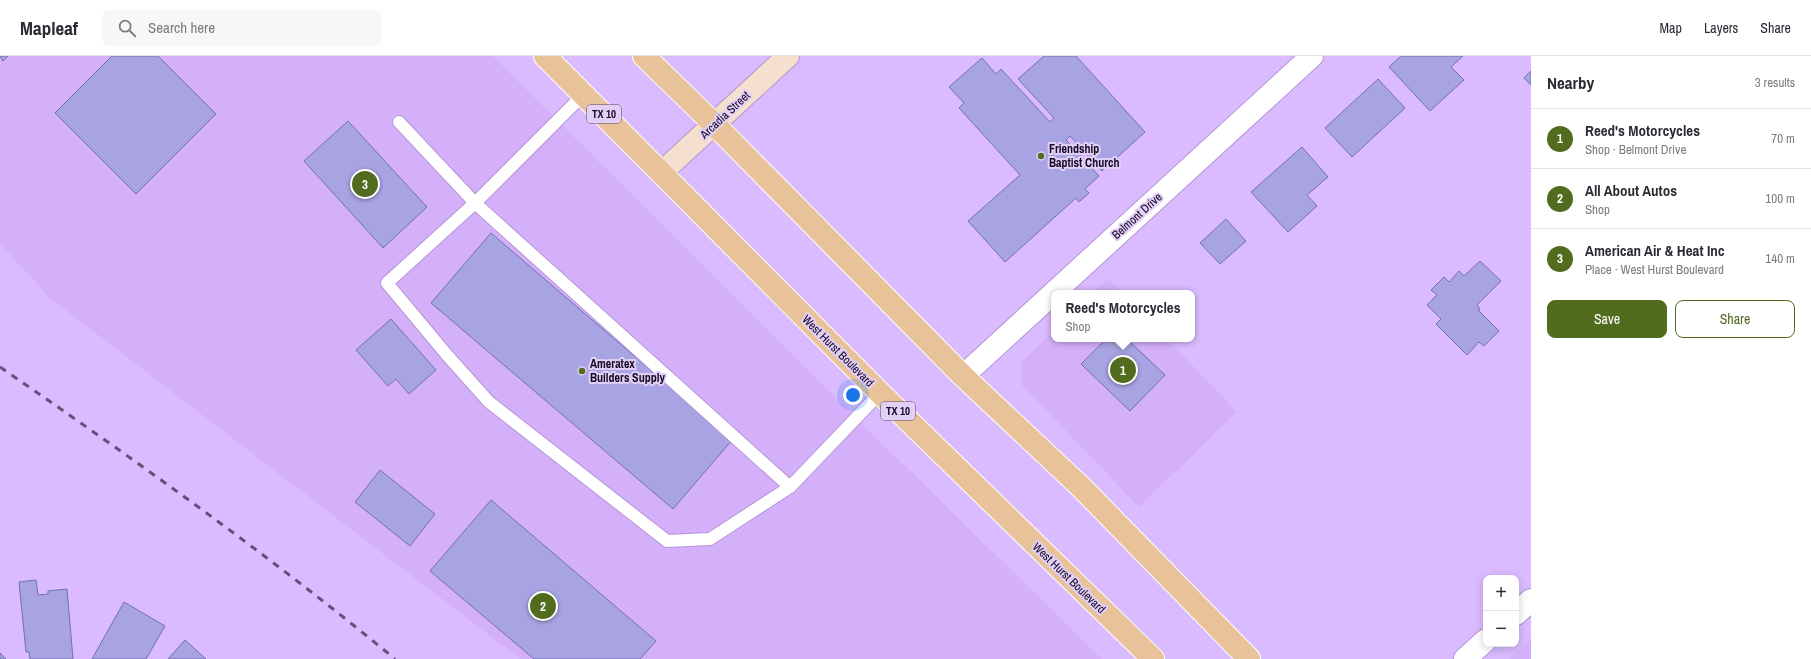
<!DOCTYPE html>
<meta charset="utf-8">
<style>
:root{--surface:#fff;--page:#f7f7f7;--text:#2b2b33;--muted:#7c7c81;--line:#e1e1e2;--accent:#516c1e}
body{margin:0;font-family:"Archivo Narrow",sans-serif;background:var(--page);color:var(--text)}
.controls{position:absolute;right:12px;bottom:12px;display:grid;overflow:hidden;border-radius:8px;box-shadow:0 2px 10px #0003}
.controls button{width:36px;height:36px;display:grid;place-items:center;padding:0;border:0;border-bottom:1px solid var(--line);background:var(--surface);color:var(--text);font:20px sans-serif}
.you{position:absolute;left:853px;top:339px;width:14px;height:14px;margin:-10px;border:3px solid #fff;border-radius:50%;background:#1a73e8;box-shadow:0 0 0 6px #1a73e833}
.badge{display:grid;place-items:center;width:26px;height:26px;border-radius:50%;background:var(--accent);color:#fff;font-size:13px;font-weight:700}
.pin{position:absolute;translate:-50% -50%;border:2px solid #fff;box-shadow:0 1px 4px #0006}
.popup{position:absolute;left:1051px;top:234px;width:144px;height:52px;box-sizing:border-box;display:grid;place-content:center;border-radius:8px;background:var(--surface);filter:drop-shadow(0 1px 3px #0005);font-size:13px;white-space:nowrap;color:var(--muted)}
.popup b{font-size:15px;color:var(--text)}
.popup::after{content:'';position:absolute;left:50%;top:100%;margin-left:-8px;border:8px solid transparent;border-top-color:var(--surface)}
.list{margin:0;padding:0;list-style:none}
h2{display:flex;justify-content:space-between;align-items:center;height:52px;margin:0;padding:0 16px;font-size:17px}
h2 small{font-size:13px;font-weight:400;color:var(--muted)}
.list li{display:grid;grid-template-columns:26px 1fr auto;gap:12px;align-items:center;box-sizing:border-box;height:60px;padding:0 16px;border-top:1px solid var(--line)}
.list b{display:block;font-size:15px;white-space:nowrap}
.list p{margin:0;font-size:13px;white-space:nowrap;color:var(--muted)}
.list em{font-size:13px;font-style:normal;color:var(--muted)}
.actions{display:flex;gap:8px;padding:12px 16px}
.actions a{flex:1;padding:9px 0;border:1px solid var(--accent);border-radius:8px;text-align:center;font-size:14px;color:var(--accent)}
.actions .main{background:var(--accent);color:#fff}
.icon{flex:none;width:22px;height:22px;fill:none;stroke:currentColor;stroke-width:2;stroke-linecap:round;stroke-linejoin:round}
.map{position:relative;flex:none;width:1531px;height:603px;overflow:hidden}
header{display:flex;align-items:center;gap:24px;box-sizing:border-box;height:56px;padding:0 20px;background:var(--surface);border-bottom:1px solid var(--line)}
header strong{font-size:19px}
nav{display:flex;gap:22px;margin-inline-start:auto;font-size:14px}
.search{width:280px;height:36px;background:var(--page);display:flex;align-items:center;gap:10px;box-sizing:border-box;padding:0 14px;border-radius:8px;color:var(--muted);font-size:15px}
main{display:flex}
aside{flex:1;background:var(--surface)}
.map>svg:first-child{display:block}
</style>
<header>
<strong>Mapleaf</strong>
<div class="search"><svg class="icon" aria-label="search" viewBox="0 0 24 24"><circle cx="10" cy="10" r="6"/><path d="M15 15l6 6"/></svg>Search here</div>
<nav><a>Map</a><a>Layers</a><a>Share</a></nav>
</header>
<main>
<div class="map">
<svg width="1531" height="603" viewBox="0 0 1531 603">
<rect width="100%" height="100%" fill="#dbbbff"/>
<g fill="#d4b0fb">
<polygon points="0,0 493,0 843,349 1102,603 520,603 51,243 0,188"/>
<polygon points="1108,222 1122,237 1093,237"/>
<polygon points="1054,275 1054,283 1167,283 1237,356 1139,451 1021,328 1021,307"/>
<polygon points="1531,583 1531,603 1510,603"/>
</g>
<g fill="#a8a4e4" stroke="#746fb0">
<polygon points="0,0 8,0 3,5"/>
<polygon points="112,0 158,0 216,58 136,138 55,57"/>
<polygon points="1044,0 1076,0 1145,76 1102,115 1070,80 1066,84 1099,120 1085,133 1089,137 1079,146 1076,142 1005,206 968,165 1020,119 959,52 964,47 949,31 982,2 996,18 1001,13 1050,66 1054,62 1018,23"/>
<polygon points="1401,0 1463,0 1451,11 1464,24 1430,55 1389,11"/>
<polygon points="1531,15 1531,29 1524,22"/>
<polygon points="1378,23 1405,52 1352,101 1325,72"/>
<polygon points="348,65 427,151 383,192 304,105"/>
<polygon points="1302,91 1328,121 1307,139 1317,150 1288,176 1251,136"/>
<polygon points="1226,163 1246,185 1220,208 1200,187"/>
<polygon points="491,177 732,384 673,453 431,247"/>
<polygon points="1480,205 1501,225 1477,249 1480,253 1478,254 1499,275 1484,290 1479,286 1467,299 1436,268 1441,263 1427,249 1437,239 1431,234 1444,221 1449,226 1459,215 1464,220"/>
<polygon points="391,263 436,314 409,338 396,323 388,330 356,294"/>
<polygon points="1106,283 1127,283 1165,319 1130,355 1081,308"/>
<polygon points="380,414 435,458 410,490 355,446"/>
<polygon points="491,444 656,585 640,603 534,603 430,515"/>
<polygon points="36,524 38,539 48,538 48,535 67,533 73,603 30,603 29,596 26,596 19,526"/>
<polygon points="124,546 165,570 146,603 92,603"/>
<polygon points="185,584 206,603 168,603"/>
<polygon points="0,597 6,603 0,603"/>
</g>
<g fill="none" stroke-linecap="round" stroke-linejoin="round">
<defs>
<g id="lane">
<polyline points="584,38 475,147 387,227 447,299 489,346 667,485 710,483 790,431 880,337"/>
<polyline points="399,66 475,147 790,431"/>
</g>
<g id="street">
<polyline points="963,320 1312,0"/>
<polyline points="1516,558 1531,544"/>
<polyline points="1465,603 1486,584"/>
</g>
<polyline id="secondary" points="661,117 788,0"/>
<g id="primary">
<polyline points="545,0 880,337 1153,603"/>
<polyline points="644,0 714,68 963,320 1082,432 1249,603"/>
</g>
</defs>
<use href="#lane" stroke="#b595d6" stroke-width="14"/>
<use href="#street" stroke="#b595d6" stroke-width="24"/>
<use href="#secondary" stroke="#b595d6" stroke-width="24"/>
<use href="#primary" stroke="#fff" stroke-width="24"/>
<use href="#lane" stroke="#fff" stroke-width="12"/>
<use href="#street" stroke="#fff" stroke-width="22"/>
<use href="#secondary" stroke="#f4e0cc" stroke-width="22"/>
<use href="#primary" stroke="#e8c299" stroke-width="22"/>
<path stroke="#634f77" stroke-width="3" stroke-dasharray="7 7" stroke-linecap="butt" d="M 0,311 C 135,404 269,499 395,603"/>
</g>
<g fill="#516c1e" stroke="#e2cff8" stroke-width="1.5">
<circle cx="1041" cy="100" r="4"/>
<circle cx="582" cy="315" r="4"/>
</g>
<g text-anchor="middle" stroke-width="4" stroke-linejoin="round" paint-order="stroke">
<g fill="#e2cff8" stroke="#524461" stroke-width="1">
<rect x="587" y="49" width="34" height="18" rx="3"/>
<rect x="881" y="346" width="34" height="18" rx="3"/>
</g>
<g font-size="11" font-weight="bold" fill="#150920">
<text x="604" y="62">TX 10</text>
<text x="898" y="359">TX 10</text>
</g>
<g font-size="12" fill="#150920" stroke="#e2cff8">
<text transform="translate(725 59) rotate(-43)" y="4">Arcadia Street</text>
<text transform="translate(1137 160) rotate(-42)" y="4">Belmont Drive</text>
<text transform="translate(838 295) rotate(45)" y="4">West Hurst Boulevard</text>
<text transform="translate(1069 522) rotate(44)" y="4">West Hurst Boulevard</text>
</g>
<g font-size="12" font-weight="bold" fill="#150920" stroke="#e2cff8" text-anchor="start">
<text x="1049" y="97">Friendship<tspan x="1049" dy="14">Baptist Church</tspan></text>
<text x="590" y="312">Ameratex<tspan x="590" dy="14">Builders Supply</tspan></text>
</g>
</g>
</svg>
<div class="controls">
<button>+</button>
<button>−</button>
</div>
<div class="you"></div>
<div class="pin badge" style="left:1123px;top:314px">1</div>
<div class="popup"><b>Reed's Motorcycles</b>Shop</div>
<div class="pin badge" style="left:543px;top:550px">2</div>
<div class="pin badge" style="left:365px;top:128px">3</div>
</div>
<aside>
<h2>Nearby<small>3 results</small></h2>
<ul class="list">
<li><span class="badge">1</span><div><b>Reed's Motorcycles</b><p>Shop · Belmont Drive</p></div><em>70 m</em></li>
<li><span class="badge">2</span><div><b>All About Autos</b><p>Shop</p></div><em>100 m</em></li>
<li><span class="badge">3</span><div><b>American Air &amp; Heat Inc</b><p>Place · West Hurst Boulevard</p></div><em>140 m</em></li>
</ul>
<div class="actions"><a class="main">Save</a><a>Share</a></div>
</aside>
</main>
